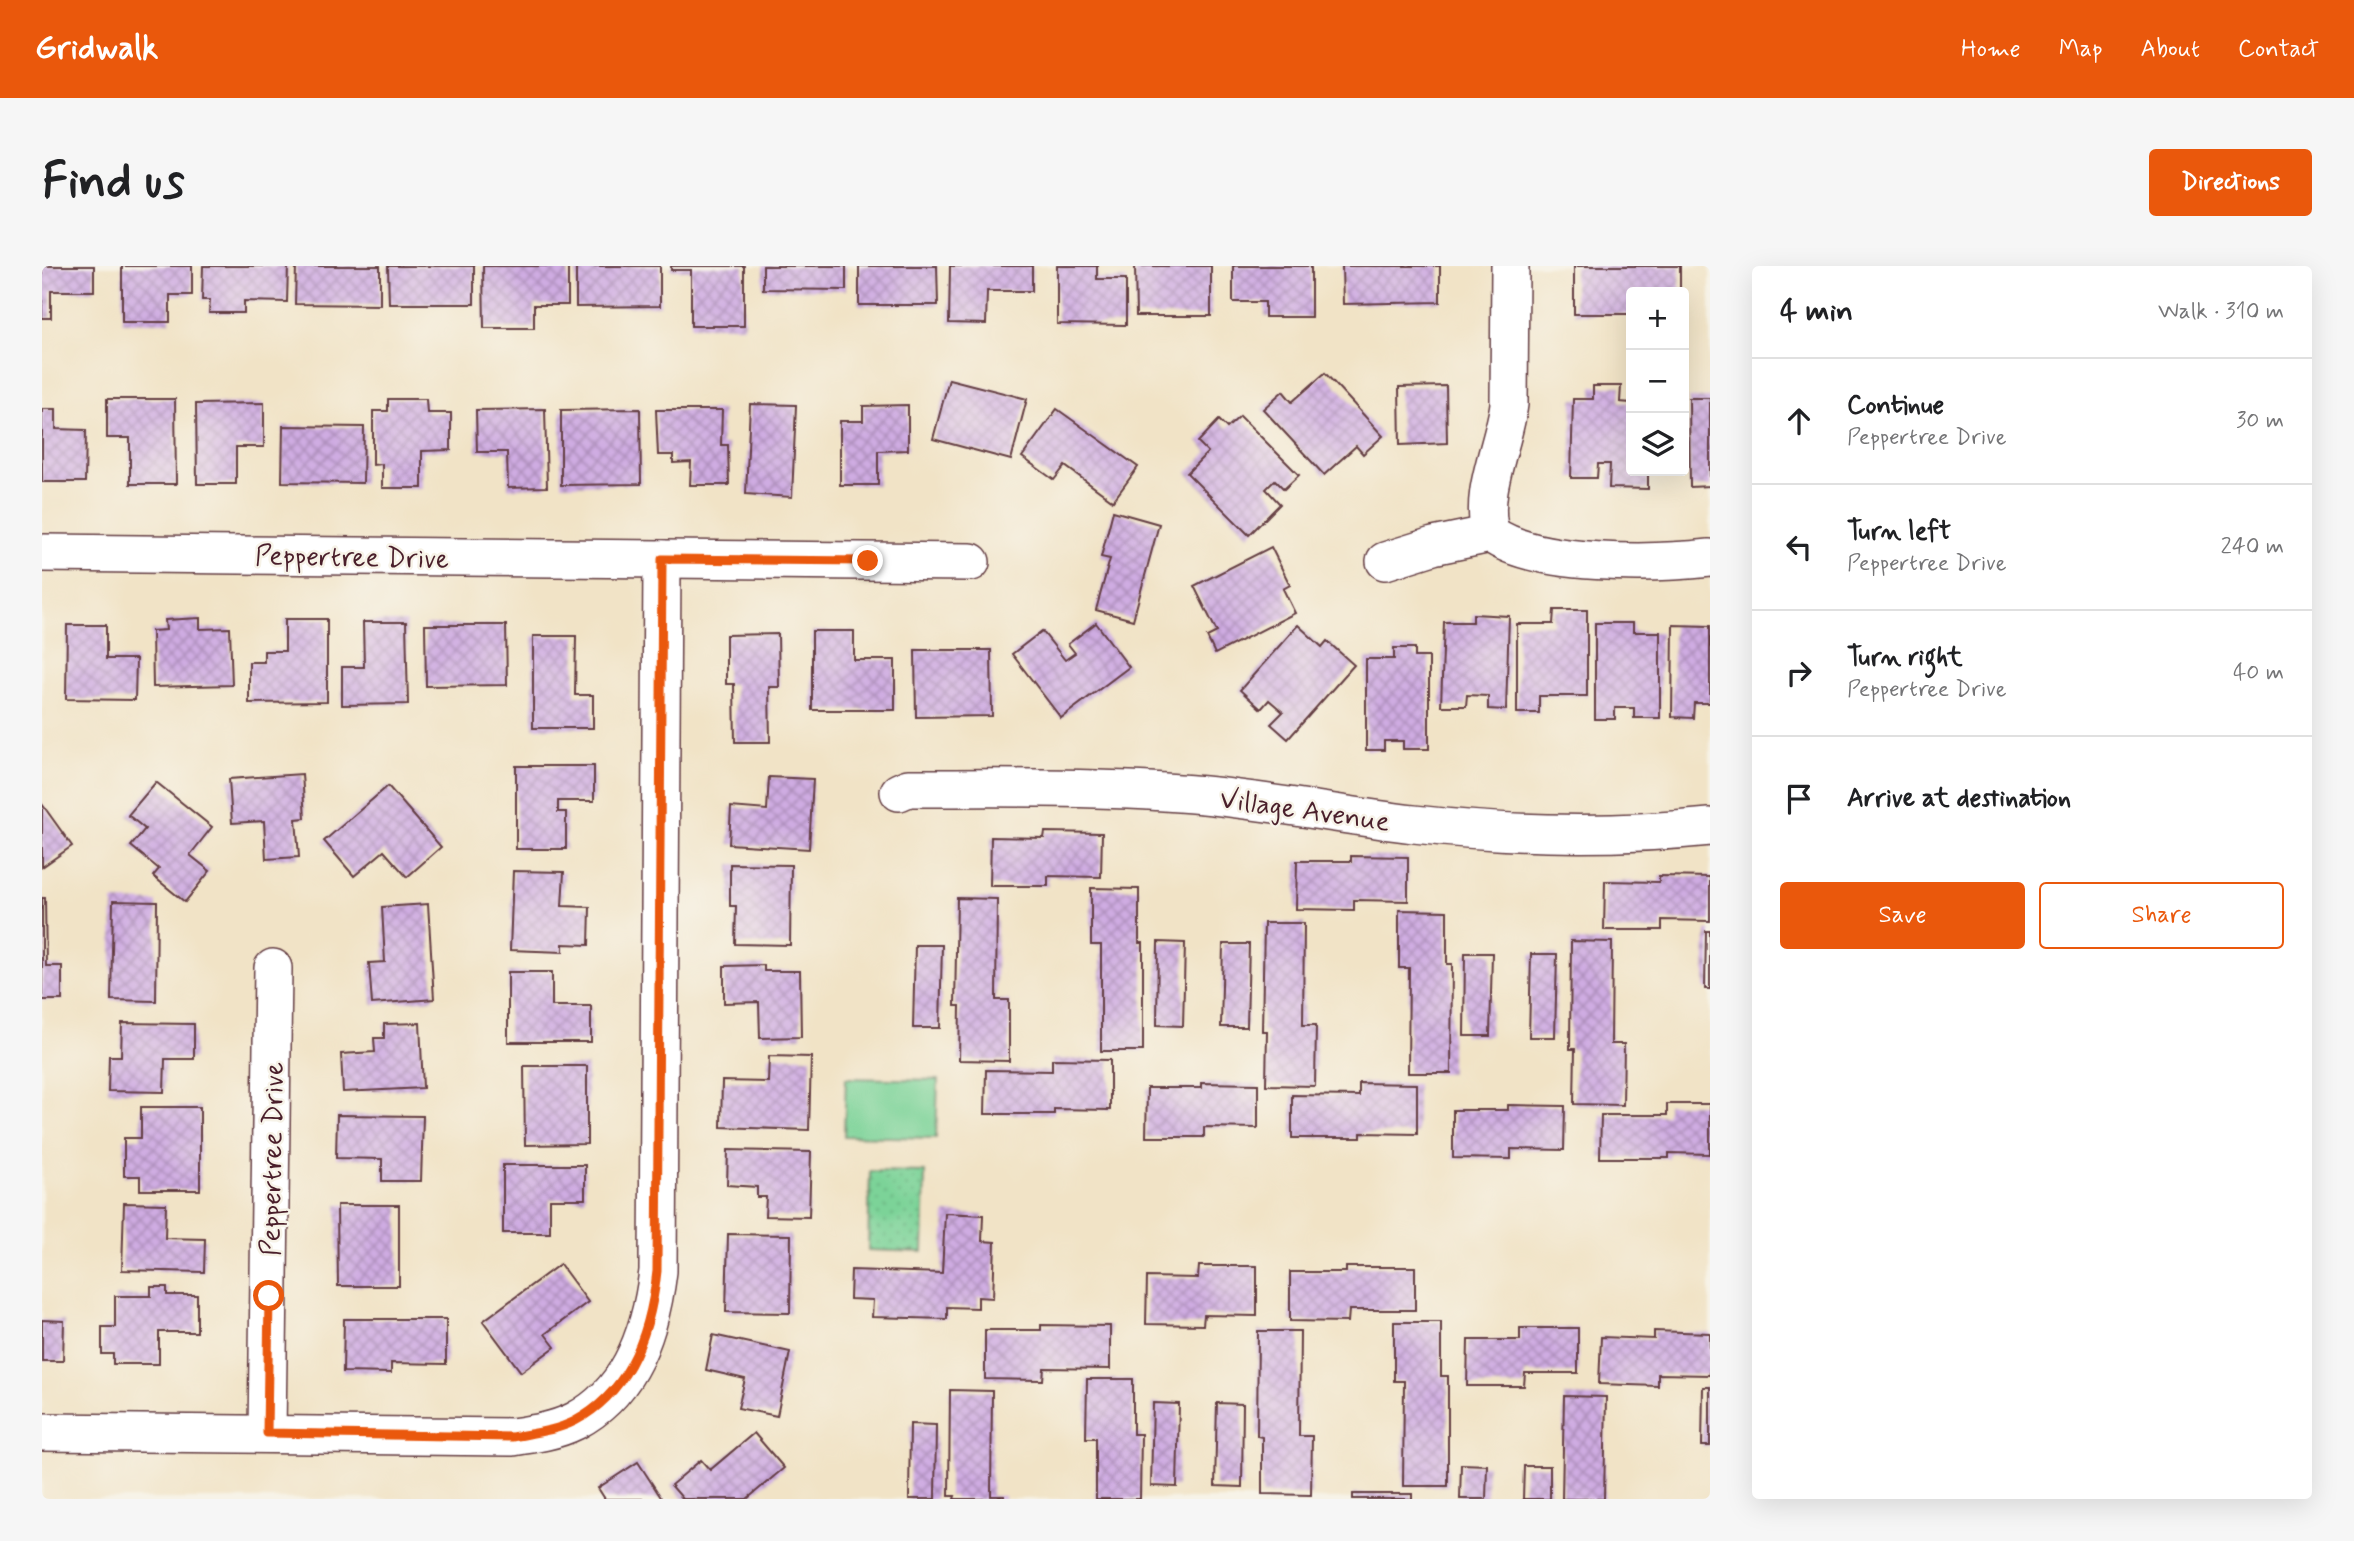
<!DOCTYPE html>
<meta charset="utf-8">
<style>
:root{--surface:#fff;--page:#f6f6f6;--text:#202124;--muted:#757577;--line:#e0e0e0;--accent:#ea580c}
body{margin:0;font-family:Mynerve,sans-serif;background:var(--page);color:var(--text)}
.controls{position:absolute;right:21px;top:21px;display:grid;overflow:hidden;border-radius:7px;box-shadow:0 7px 28px #0002}
.controls button{width:63px;height:63px;display:grid;place-items:center;padding:0;border:0;border-bottom:2px solid var(--line);background:var(--surface);color:var(--text);font:35px sans-serif}
.stop{position:absolute;width:21px;height:21px;margin:-16px;border:5px solid #ea580c;border-radius:50%;background:#fff}
.stop.end{background:#ea580c;border-color:#fff;box-shadow:0 2px 7px #0008}
.list{margin:0;padding:0;list-style:none}
h2{display:flex;justify-content:space-between;align-items:center;height:91px;margin:0;padding:0 28px;font-size:30px}
h2 small{font-size:23px;font-weight:400;color:var(--muted)}
.list li{display:grid;grid-template-columns:46px 1fr auto;gap:21px;align-items:center;box-sizing:border-box;height:126px;padding:0 28px;border-top:2px solid var(--line)}
.list b{display:block;font-size:26px;white-space:nowrap}
.list p{margin:0;font-size:23px;white-space:nowrap;color:var(--muted)}
.list em{font-size:23px;font-style:normal;color:var(--muted)}
.actions{display:flex;gap:14px;padding:21px 28px}
.actions a{flex:1;padding:16px 0;border:2px solid var(--accent);border-radius:7px;text-align:center;font-size:24px;color:var(--accent)}
.actions .main{background:var(--accent);color:#fff}
.icon{flex:none;width:38px;height:38px;fill:none;stroke:currentColor;stroke-width:2;stroke-linecap:round;stroke-linejoin:round}
.map{position:relative;flex:none;width:1668px;height:1233px;overflow:hidden;border-radius:7px}
header{display:flex;align-items:center;gap:42px;box-sizing:border-box;height:98px;padding:0 35px;background:var(--accent);color:#fff}
header strong{font-size:33px}
nav{display:flex;gap:38px;margin-inline-start:auto;font-size:24px}
.intro{display:flex;align-items:center;justify-content:space-between;box-sizing:border-box;height:168px;padding:0 42px}
h1{margin:0;font-size:49px}
.button{padding:18px 32px;border-radius:7px;background:var(--accent);color:#fff;font-size:24px;font-weight:700}
main{display:flex;gap:42px;padding:0 42px}
aside{flex:1;background:var(--surface);border-radius:7px;box-shadow:0 7px 28px #0002}
.map>svg:first-child{display:block}
</style>
<header>
<strong>Gridwalk</strong>
<nav><a>Home</a><a>Map</a><a>About</a><a>Contact</a></nav>
</header>
<div class="intro"><h1>Find us</h1><a class="button">Directions</a></div>
<main>
<div class="map">
<svg width="1668" height="1233" viewBox="0 0 1668 1233">
<defs>
<pattern id="park-dots" width="8" height="8" patternUnits="userSpaceOnUse" patternTransform="scale(1.75)"><rect width="8" height="8" fill="#7cd398"/><path d="M2 2h.1M6 6h.1" fill="none" stroke="#6db583" stroke-width="1.8" stroke-linecap="round"/></pattern>
<pattern id="building-cross-hatch" width="8" height="8" patternUnits="userSpaceOnUse" patternTransform="scale(1.75)"><rect width="8" height="8" fill="#cface2"/><path d="M0 0l8 8M0 8l8-8" fill="none" stroke="#aa8bb7"/></pattern>
</defs>
<rect width="100%" height="100%" fill="#f7f3e8"/>
<filter id="ink" filterUnits="userSpaceOnUse"><feTurbulence type="fractalNoise" baseFrequency=".0143" numOctaves="2"/><feDisplacementMap in="SourceGraphic" scale="14" xChannelSelector="R" yChannelSelector="G"/><feConvolveMatrix kernelMatrix="1 2 1 2 8 2 1 2 1" color-interpolation-filters="sRGB"/></filter>
<filter id="wash" filterUnits="userSpaceOnUse"><feTurbulence type="fractalNoise" baseFrequency=".00686" numOctaves="4" result="noise"/><feDisplacementMap in="SourceGraphic" scale="28" xChannelSelector="R" yChannelSelector="G"/><feGaussianBlur stdDeviation="1.57" result="paint"/><feColorMatrix in="noise" values="0 0 0 0 0 0 0 0 0 0 0 0 0 0 0 0 0 1.4 0 .05"/><feComposite in="paint" operator="in"/></filter>
<g filter="url(#wash)">
<rect width="100%" height="100%" fill="#f1e3c6"/>
<polygon fill="url(#park-dots)" stroke="#637962" stroke-width="2" points="828,905 883,906 881,986 826,984"/>
<polygon fill="#7cd398" stroke="#637962" stroke-width="2" points="804,812 896,814 894,872 802,870"/>
<g id="blocks">
<g fill="url(#building-cross-hatch)">
<polygon points="0,0 52,0 52,25 9,25 9,52 0,52"/>
<polygon points="80,0 150,0 150,29 128,29 128,56 80,56"/>
<polygon points="161,0 246,0 245,36 202,35 202,47 167,47 168,34 160,34"/>
<polygon points="254,0 338,0 338,39 253,38"/>
<polygon points="346,0 432,0 432,38 347,38"/>
<polygon points="441,0 526,0 526,39 492,39 492,62 442,62"/>
<polygon points="534,0 618,0 618,40 534,41"/>
<polygon points="629,0 702,0 702,60 649,60 649,4 629,4"/>
<polygon points="721,0 804,0 804,24 721,23"/>
<polygon points="817,0 895,0 896,39 817,39"/>
<polygon points="908,0 990,0 990,25 945,25 944,58 907,57"/>
<polygon points="1015,0 1055,0 1055,13 1084,13 1084,59 1015,58"/>
<polygon points="1093,0 1169,0 1169,50 1094,50"/>
<polygon points="1191,0 1269,0 1269,51 1223,51 1223,36 1191,36"/>
<polygon points="1300,0 1398,0 1398,36 1301,38"/>
<polygon points="1532,0 1638,0 1638,26 1589,26 1589,48 1532,48"/>
<polygon points="1283,107 1341,170 1321,188 1314,180 1282,209 1221,143 1241,125 1250,136"/>
<polygon points="907,113 985,133 969,194 891,173"/>
<polygon points="1404,120 1405,177 1358,179 1357,121"/>
<polygon points="1551,120 1579,120 1578,136 1589,137 1589,205 1606,205 1606,223 1567,222 1568,198 1556,198 1555,212 1529,212 1531,133 1551,133"/>
<polygon points="1647,132 1668,132 1668,220 1648,221"/>
<polygon points="65,133 133,133 134,218 88,218 88,172 65,172"/>
<polygon points="346,133 384,133 385,147 409,147 409,184 380,185 380,222 340,222 340,198 331,199 331,145 346,145"/>
<polygon points="222,137 222,181 194,181 194,218 155,218 154,138"/>
<polygon points="708,138 754,139 750,231 704,228"/>
<polygon points="866,139 866,184 836,185 836,219 798,219 798,155 821,155 821,140"/>
<polygon points="0,143 14,143 14,163 44,164 43,216 0,216"/>
<polygon points="503,143 505,221 466,222 465,186 435,186 434,144"/>
<polygon points="598,143 599,218 519,219 519,144"/>
<polygon points="1015,143 1096,201 1071,235 1023,200 1012,214 980,191"/>
<polygon points="614,144 680,144 679,179 686,179 687,219 648,219 649,196 631,197 631,189 616,189"/>
<polygon points="1198,150 1257,209 1242,223 1233,214 1224,223 1238,238 1207,269 1145,207 1166,186 1156,176 1177,154 1185,162"/>
<polygon points="241,160 322,161 321,217 240,216"/>
<polygon points="1071,245 1117,258 1091,354 1054,344 1068,293 1059,291"/>
<polygon points="1229,281 1248,319 1241,323 1253,347 1173,388 1165,371 1175,366 1152,320"/>
<polygon points="1512,344 1545,344 1545,430 1497,430 1497,447 1475,447 1475,358 1511,358"/>
<polygon points="1431,348 1467,350 1464,444 1446,443 1446,430 1425,429 1424,440 1399,440 1402,356 1431,356"/>
<polygon points="158,352 158,363 188,362 190,419 111,421 110,365 124,364 123,354"/>
<polygon points="243,353 285,353 285,436 207,437 207,396 222,396 222,385 243,385"/>
<polygon points="321,356 364,356 366,438 300,439 300,401 322,401"/>
<polygon points="1054,357 1087,401 1019,452 970,388 1000,365 1023,394 1033,387 1026,378"/>
<polygon points="1553,357 1591,357 1591,366 1618,366 1618,452 1592,452 1592,442 1573,442 1573,453 1553,453"/>
<polygon points="25,359 64,359 64,393 94,393 93,434 24,433"/>
<polygon points="383,359 464,359 465,419 384,420"/>
<polygon points="1256,359 1280,381 1285,375 1312,399 1246,473 1229,458 1241,446 1227,434 1219,443 1198,424"/>
<polygon points="1631,359 1668,360 1668,437 1652,437 1651,452 1630,451"/>
<polygon points="770,365 812,365 812,394 853,394 853,444 770,444"/>
<polygon points="736,368 737,421 727,421 728,476 693,476 692,418 684,418 684,369"/>
<polygon points="491,370 534,370 533,429 551,429 551,462 491,462"/>
<polygon points="1352,382 1373,382 1373,391 1387,391 1387,483 1361,483 1361,475 1342,475 1342,484 1324,484 1324,393 1352,393"/>
<polygon points="873,384 949,384 950,450 874,451"/>
<polygon points="474,500 552,500 552,535 516,535 516,546 524,546 524,583 474,583"/>
<polygon points="260,508 263,552 254,553 257,591 224,593 222,555 190,557 187,513"/>
<polygon points="727,511 771,513 767,583 687,578 689,541 725,544"/>
<polygon points="114,516 170,561 148,589 168,605 143,636 111,610 117,603 89,580 103,563 86,549"/>
<polygon points="346,520 399,581 365,611 342,585 312,610 282,575"/>
<polygon points="0,538 30,580 0,601"/>
<polygon points="1003,566 1060,567 1059,611 1006,610 1006,620 948,620 949,571 1002,572"/>
<polygon points="1309,590 1366,591 1366,635 1312,634 1312,644 1254,643 1255,595 1309,595"/>
<polygon points="688,598 749,599 748,679 693,678 694,640 688,640"/>
<polygon points="471,605 522,606 520,640 548,641 547,679 521,678 521,686 468,684"/>
<polygon points="1617,610 1668,611 1668,655 1620,654 1620,664 1562,664 1563,615 1617,616"/>
<polygon points="1049,622 1097,623 1097,677 1101,677 1101,785 1059,785 1059,679 1049,679"/>
<polygon points="0,632 3,632 4,700 20,700 20,734 0,734"/>
<polygon points="915,632 955,633 954,734 967,734 967,795 917,794 918,740 913,740"/>
<polygon points="71,635 115,636 114,735 69,734"/>
<polygon points="386,638 392,733 330,738 327,697 343,696 340,641"/>
<polygon points="1357,644 1405,645 1405,698 1410,698 1409,807 1366,807 1367,702 1357,702"/>
<polygon points="1222,657 1262,657 1261,759 1274,759 1273,820 1224,819 1225,765 1220,765"/>
<polygon points="1664,665 1668,665 1668,723 1663,723"/>
<polygon points="1529,675 1570,676 1569,778 1582,778 1581,839 1532,838 1533,783 1528,783"/>
<polygon points="1116,676 1143,677 1141,760 1115,759"/>
<polygon points="1181,678 1207,678 1205,761 1179,761"/>
<polygon points="873,679 900,679 898,762 871,762"/>
<polygon points="1423,687 1450,687 1448,770 1422,770"/>
<polygon points="1489,688 1515,688 1513,771 1487,771"/>
<polygon points="722,699 722,705 758,705 759,771 718,772 717,736 682,737 682,700"/>
<polygon points="466,706 510,706 510,740 549,740 549,776 466,776"/>
<polygon points="80,757 152,758 152,793 123,793 122,826 66,825 67,790 79,790"/>
<polygon points="378,757 381,822 301,826 299,788 333,786 332,772 342,772 342,758"/>
<polygon points="727,790 769,791 767,864 679,861 680,815 726,816"/>
<polygon points="1010,793 1068,794 1068,844 1012,843 1012,848 943,848 944,804 1010,805"/>
<polygon points="482,800 545,800 545,878 483,879"/>
<polygon points="1159,817 1216,818 1216,862 1162,861 1162,871 1104,871 1105,822 1159,822"/>
<polygon points="1317,817 1375,818 1375,868 1319,867 1319,872 1250,872 1250,829 1317,830"/>
<polygon points="1625,838 1668,838 1668,888 1627,887 1627,892 1558,892 1559,849 1625,849"/>
<polygon points="1466,839 1523,840 1522,884 1469,883 1469,893 1411,892 1411,844 1466,844"/>
<polygon points="99,841 158,841 158,924 98,924 98,910 82,910 82,872 99,872"/>
<polygon points="295,849 381,850 379,915 340,915 340,893 294,892"/>
<polygon points="686,884 769,886 767,951 723,950 724,931 715,931 715,921 685,919"/>
<polygon points="461,899 543,899 543,933 508,933 508,967 461,967"/>
<polygon points="82,937 124,938 123,972 163,973 162,1006 80,1004"/>
<polygon points="295,939 357,939 357,1020 296,1020"/>
<polygon points="903,947 941,949 940,975 953,976 951,1032 936,1031 936,1042 905,1041 905,1053 830,1051 831,1034 808,1033 809,1004 900,1007"/>
<polygon points="686,968 749,969 748,1047 684,1046"/>
<polygon points="518,998 546,1036 503,1068 513,1081 479,1106 441,1055"/>
<polygon points="1157,1000 1215,1000 1215,1050 1162,1049 1161,1059 1104,1058 1105,1011 1156,1012"/>
<polygon points="1304,1001 1373,1001 1373,1044 1307,1044 1306,1056 1248,1055 1248,1006 1304,1006"/>
<polygon points="109,1021 125,1021 125,1029 155,1029 155,1066 117,1066 117,1098 71,1098 71,1088 60,1088 60,1061 73,1061 73,1030 109,1030"/>
<polygon points="302,1053 404,1053 404,1098 349,1097 349,1107 301,1106"/>
<polygon points="0,1054 22,1055 21,1095 0,1095"/>
<polygon points="1352,1056 1399,1056 1399,1110 1406,1110 1406,1220 1361,1220 1362,1115 1352,1115"/>
<polygon points="999,1059 1068,1060 1068,1103 1002,1102 1001,1114 943,1113 943,1064 999,1064"/>
<polygon points="1478,1062 1536,1062 1536,1107 1483,1107 1482,1120 1425,1120 1426,1074 1478,1074"/>
<polygon points="1216,1065 1258,1065 1257,1170 1270,1170 1269,1229 1220,1228 1220,1171 1215,1170"/>
<polygon points="1612,1065 1668,1067 1668,1109 1616,1108 1616,1120 1557,1118 1559,1071 1612,1073"/>
<polygon points="671,1069 748,1086 735,1150 696,1142 703,1113 664,1104"/>
<polygon points="1045,1113 1091,1113 1091,1168 1099,1168 1098,1233 1054,1233 1054,1172 1044,1172"/>
<polygon points="1661,1121 1668,1121 1668,1180 1660,1180"/>
<polygon points="908,1124 950,1125 949,1230 962,1230 962,1233 912,1233 913,1230 907,1230"/>
<polygon points="1522,1130 1564,1131 1562,1233 1520,1233"/>
<polygon points="1111,1137 1137,1138 1135,1221 1109,1220"/>
<polygon points="1175,1137 1201,1138 1200,1221 1173,1220"/>
<polygon points="868,1158 894,1159 893,1233 867,1233"/>
<polygon points="712,1167 742,1202 705,1233 641,1233 629,1219 659,1194 668,1204"/>
<polygon points="596,1196 620,1233 563,1233 556,1222"/>
<polygon points="1419,1198 1445,1199 1444,1233 1418,1233"/>
<polygon points="1482,1200 1508,1200 1508,1233 1481,1233"/>
<rect x="1311" y="1228" width="59" height="5"/>
</g>
</g>
</g>
<g filter="url(#ink)">
<use href="#blocks" fill-opacity="0" stroke="#633c42" stroke-width="2"/>
<g fill="none" stroke-linecap="round" stroke-linejoin="round">
<defs>
<g id="minor">
<path d="M 1449,268 C 1436,228 1462,179 1467,138 L 1468,0"/>
<polyline points="0,287 929,296"/>
<path d="M 1343,295 L 1391,280 L 1449,268 C 1494,301 1613,298 1668,292"/>
<path d="M 857,526 L 866,522 C 965,522 1064,520 1162,529 C 1233,536 1302,550 1372,558 C 1470,569 1570,571 1668,561"/>
<path d="M 0,1166 L 470,1171 C 491,1168 513,1165 533,1155 C 589,1126 609,1064 616,1005 L 620,293"/>
<polyline points="225,1167 231,702"/>
</g>
</defs>
<use href="#minor" stroke="#633c42" stroke-width="40"/>
<use href="#minor" stroke="#fff" stroke-width="37"/>
</g>
</g>
<g fill="none" stroke-linecap="round" stroke-linejoin="round" filter="url(#ink)">
<path stroke="#ea580c" stroke-width="9" d="M 227,1030 L 225,1167 L 470,1171 C 491,1167 513,1165 533,1155 C 589,1125 609,1064 615,1005 L 620,293 L 826,295"/>
</g>
<g text-anchor="middle" stroke-width="5" stroke-linejoin="round" paint-order="stroke">
<g font-size="28" fill="#4a1f2b" stroke="#f7f3e8">
<text transform="translate(310 290) rotate(1)" y="10">Peppertree Drive</text>
<text transform="translate(1263 543) rotate(8)" y="10">Village Avenue</text>
<text transform="translate(229 893) rotate(-89)" y="10">Peppertree Drive</text>
</g>
</g>
</svg>
<div class="controls">
<button>+</button>
<button>−</button>
<button><svg class="icon" aria-label="layers" viewBox="0 0 24 24"><path d="M12 4l9 5-9 5-9-5zM3 14l9 5 9-5"/></svg></button>
</div>
<div class="stop" style="left:227px;top:1030px"></div>
<div class="stop end" style="left:826px;top:295px"></div>
</div>
<aside>
<h2>4 min<small>Walk · 310 m</small></h2>
<ul class="list">
<li><svg class="icon" aria-label="ahead" viewBox="0 0 24 24"><path d="M12 20V5M6 11l6-6 6 6"/></svg><div><b>Continue</b><p>Peppertree Drive</p></div><em>30 m</em></li>
<li><svg class="icon" aria-label="left" viewBox="0 0 24 24"><path d="M17 20v-9H6M10 6l-5 5 5 5"/></svg><div><b>Turn left</b><p>Peppertree Drive</p></div><em>240 m</em></li>
<li><svg class="icon" aria-label="right" viewBox="0 0 24 24"><path d="M7 20v-9h11M14 6l5 5-5 5"/></svg><div><b>Turn right</b><p>Peppertree Drive</p></div><em>40 m</em></li>
<li><svg class="icon" aria-label="arrive" viewBox="0 0 24 24"><path d="M6 21V4h12l-3 4 3 4H6"/></svg><div><b>Arrive at destination</b></div></li>
</ul>
<div class="actions"><a class="main">Save</a><a>Share</a></div>
</aside>
</main>
